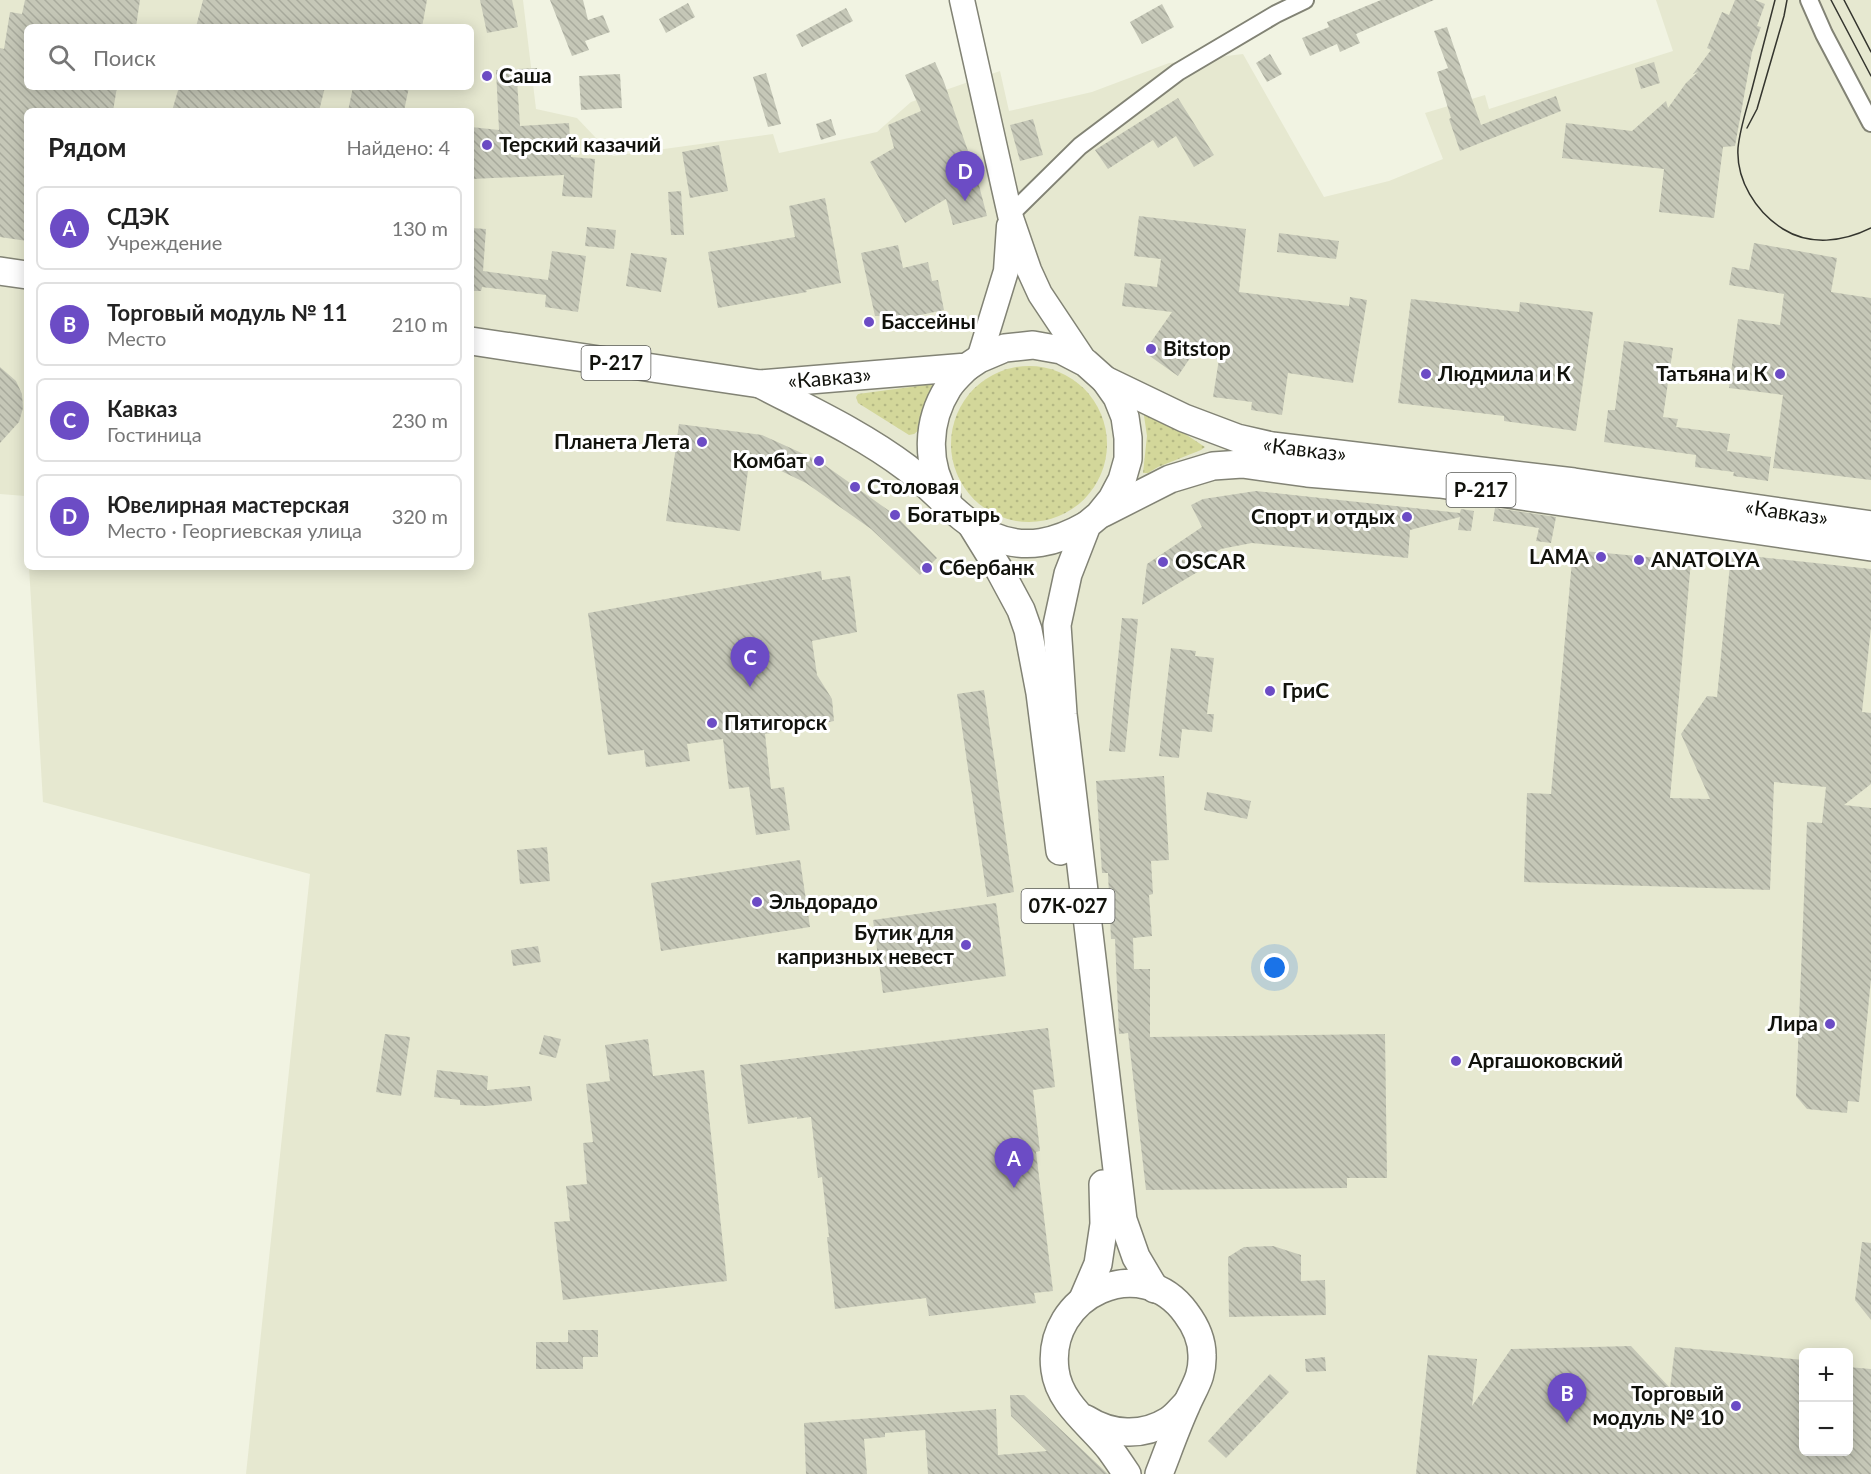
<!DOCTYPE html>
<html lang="ru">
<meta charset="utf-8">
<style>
:root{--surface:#fff;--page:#f2f2f2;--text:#222;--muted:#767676;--line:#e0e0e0;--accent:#6c4cc5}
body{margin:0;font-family:Lato,sans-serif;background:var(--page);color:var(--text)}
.controls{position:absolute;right:18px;bottom:18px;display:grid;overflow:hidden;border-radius:9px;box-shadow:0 3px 15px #0003}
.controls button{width:54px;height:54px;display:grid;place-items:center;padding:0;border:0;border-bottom:2px solid var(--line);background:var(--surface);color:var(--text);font:30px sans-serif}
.you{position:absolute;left:1275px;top:968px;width:21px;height:21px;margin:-15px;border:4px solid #fff;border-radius:50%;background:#1a73e8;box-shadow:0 0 0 9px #1a73e833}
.badge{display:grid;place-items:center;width:39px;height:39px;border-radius:50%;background:var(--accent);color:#fff;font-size:20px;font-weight:700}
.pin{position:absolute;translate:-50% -50px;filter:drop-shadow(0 2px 3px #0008)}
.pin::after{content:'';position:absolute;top:32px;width:21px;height:18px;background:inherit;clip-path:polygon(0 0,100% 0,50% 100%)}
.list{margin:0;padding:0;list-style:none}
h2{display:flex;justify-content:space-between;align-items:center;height:78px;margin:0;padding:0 24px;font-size:26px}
h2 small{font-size:20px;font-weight:400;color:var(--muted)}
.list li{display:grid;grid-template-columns:39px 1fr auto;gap:18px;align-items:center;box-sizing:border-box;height:84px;margin:0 12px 12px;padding:0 12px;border:2px solid var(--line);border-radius:9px}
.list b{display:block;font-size:22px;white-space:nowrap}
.list p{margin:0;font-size:20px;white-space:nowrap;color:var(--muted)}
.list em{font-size:20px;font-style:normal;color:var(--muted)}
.icon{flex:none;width:33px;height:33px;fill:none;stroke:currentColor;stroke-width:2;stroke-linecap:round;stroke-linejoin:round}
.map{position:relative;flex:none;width:1871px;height:1474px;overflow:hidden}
.search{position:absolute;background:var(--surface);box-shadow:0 3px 15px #0003;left:24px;top:24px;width:450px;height:66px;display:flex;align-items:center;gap:15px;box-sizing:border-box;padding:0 21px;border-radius:9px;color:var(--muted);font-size:22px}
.panel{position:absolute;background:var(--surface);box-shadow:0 3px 15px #0003;left:24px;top:108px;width:450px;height:462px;border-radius:9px}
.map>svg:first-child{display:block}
</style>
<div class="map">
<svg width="1871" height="1474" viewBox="0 0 1871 1474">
<defs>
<pattern id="grass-dots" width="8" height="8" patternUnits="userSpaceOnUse" patternTransform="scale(1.5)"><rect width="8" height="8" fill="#d3d79a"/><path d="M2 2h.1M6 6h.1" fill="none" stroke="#b4b884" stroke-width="1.8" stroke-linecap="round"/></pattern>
<pattern id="building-back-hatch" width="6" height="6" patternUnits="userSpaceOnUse" patternTransform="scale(1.5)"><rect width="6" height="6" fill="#c5c7b7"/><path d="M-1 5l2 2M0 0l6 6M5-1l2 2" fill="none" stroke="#a8aa9c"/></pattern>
</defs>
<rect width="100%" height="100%" fill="#f1f3e2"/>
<path fill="#e6e8d0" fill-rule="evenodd" d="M 0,0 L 523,0 L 536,109 L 577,118 L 613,156 L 773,134 L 779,153 L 877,132 L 911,102 L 1000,71 L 1009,111 L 1092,92 L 1169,63 L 1243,54 L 1324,197 L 1389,181 L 1443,159 L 1425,113 L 1485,95 L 1489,109 L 1673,51 L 1656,0 L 1871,0 L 1871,1474 L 246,1474 L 310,874 L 43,802 L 29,567 L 471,567 L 471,111 L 27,111 L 27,534 L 25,496 L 0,494 ZM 27,27 L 471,27 L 471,87 L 27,87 ZM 1804,1352 L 1848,1352 L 1848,1452 L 1804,1452 Z"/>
<g fill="url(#grass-dots)">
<circle cx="1029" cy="444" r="78"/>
<polygon points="933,384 919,430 914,434 909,435 858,403 856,397 858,394"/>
<polygon points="1143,409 1159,417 1205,447 1201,450 1158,467 1148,473 1143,473 1147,436"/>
</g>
<g fill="url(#building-back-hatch)">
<polygon points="25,0 140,0 136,27 27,27 27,87 117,87 113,111 27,111 27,241 0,237 0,48 4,49 10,12 22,14"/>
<polygon points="203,0 427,0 422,27 196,27"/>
<polygon points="480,0 512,0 518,27 487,33"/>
<polygon points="550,0 583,0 588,20 603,15 610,32 585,41 589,50 572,56"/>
<polygon points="1381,0 1434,0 1356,34 1360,43 1340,52 1337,44 1310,56 1302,38 1329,27 1327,22"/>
<polygon points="1735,0 1755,0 1765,4 1757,26 1761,27 1752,52 1735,146 1723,147 1714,218 1659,212 1664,169 1562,158 1566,123 1632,131 1666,101 1668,108 1686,83 1698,72 1693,74 1711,50 1707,48 1722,12 1729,15"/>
<polygon points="688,3 695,17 666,33 659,19"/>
<polygon points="1162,4 1174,27 1142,44 1130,22"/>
<polygon points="846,8 853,21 802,47 796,35"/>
<polygon points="1447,27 1481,125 1556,96 1561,111 1460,151 1449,119 1451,118 1437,72 1448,68 1434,31"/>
<polygon points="1270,54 1282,74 1267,82 1256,63"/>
<polygon points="935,62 944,82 976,174 987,216 953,225 946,199 905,223 870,162 894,148 888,125 921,111 905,75"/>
<polygon points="1654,62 1660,83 1641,89 1635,68"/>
<polygon points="537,68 537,70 512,80 517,80 520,126 569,123 571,157 595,159 592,198 562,196 564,175 471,179 471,127 499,130 496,70"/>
<polygon points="766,73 781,124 768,127 753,77"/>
<polygon points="620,74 622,108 581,110 579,76"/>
<polygon points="179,87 325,87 319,111 172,111"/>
<polygon points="353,87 409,87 404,111 348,111"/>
<polygon points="1178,98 1214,155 1194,167 1176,136 1158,148 1153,140 1108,169 1095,150"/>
<polygon points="831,119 836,135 821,140 816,124"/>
<polygon points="1033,119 1043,155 1020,161 1010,125"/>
<polygon points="719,145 728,191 690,198 682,152"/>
<polygon points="681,191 684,235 671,235 668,192"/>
<polygon points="825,198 841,283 806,290 807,292 718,308 708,252 795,237 789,206"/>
<polygon points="1139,216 1246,229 1239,292 1349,306 1350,297 1367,300 1353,383 1288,373 1282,415 1251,410 1252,402 1213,397 1219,359 1192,355 1178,376 1144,352 1172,312 1122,306 1125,283 1157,287 1161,259 1134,256"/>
<polygon points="587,227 616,230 614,249 585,246"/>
<polygon points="471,228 486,229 483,271 548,280 552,251 586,256 578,312 545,307 546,295 482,287 481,291 471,291"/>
<polygon points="1279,233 1339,241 1336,259 1277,252"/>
<polygon points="1754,243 1837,258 1831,292 1871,298 1871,480 1773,468 1783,395 1729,388 1738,319 1780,325 1784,294 1729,285 1732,267 1749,270"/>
<polygon points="898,245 903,268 928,262 932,281 938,280 944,310 911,317 875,316 861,253"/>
<polygon points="631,253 667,258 661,292 626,286"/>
<polygon points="1411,299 1519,312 1520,302 1593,312 1576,431 1504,421 1504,416 1398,403"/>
<polygon points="1624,341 1673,348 1663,417 1678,419 1676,427 1730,434 1727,451 1771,457 1768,481 1733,476 1734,472 1695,467 1696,455 1604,442 1608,410 1615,410"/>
<polygon points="0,367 16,381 22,394 23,408 19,422 0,443"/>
<polygon points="679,424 762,435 819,461 895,515 937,558 920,575 871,529 806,483 750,456 740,531 666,521"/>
<polygon points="1256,491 1460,513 1461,509 1474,511 1471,531 1458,530 1460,517 1410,530 1408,558 1252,543 1231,547 1221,549 1207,557 1211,564 1142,605 1147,564 1202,527 1191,505 1203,499"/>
<polygon points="1495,508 1556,517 1551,543 1536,541 1539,528 1493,521"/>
<polygon points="1573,550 1691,561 1670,798 1710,799 1681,734 1707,696 1717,697 1731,554 1871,569 1871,627 1862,712 1871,713 1871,784 1844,805 1871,808 1871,979 1859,1102 1848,1101 1847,1113 1807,1109 1796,1096 1807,822 1822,823 1826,787 1774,782 1770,890 1524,882 1527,793 1551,794"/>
<polygon points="821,571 822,580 850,576 857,632 812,641 817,675 832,699 834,721 765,734 771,789 784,787 790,830 756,835 749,787 729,789 723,739 687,744 690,761 646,767 644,750 608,755 588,613"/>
<polygon points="1122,618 1138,619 1125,752 1109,751"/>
<polygon points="1171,648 1196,651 1195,656 1214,658 1207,714 1214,714 1212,732 1182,729 1179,758 1159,756"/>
<polygon points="984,690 1014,892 987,897 957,694"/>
<polygon points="1164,776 1169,860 1151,861 1153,894 1149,895 1152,936 1133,938 1134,969 1150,969 1150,1037 1385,1034 1387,1178 1347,1178 1347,1188 1146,1190 1128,1033 1119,1034 1115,939 1111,939 1108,873 1102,873 1096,781"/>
<polygon points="1207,792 1251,801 1247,819 1204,810"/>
<polygon points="547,847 550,881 520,884 517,850"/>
<polygon points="800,860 810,927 661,951 651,883"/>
<polygon points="996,903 1006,976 883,993 873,920"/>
<polygon points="538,946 541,962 513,966 511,950"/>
<polygon points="1048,1028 1055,1087 1033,1090 1040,1151 1036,1152 1053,1291 1034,1293 1036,1303 929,1316 926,1298 835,1309 827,1237 829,1237 822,1177 818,1178 811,1117 797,1119 797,1117 748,1124 740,1065"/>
<polygon points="385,1034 410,1037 401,1096 376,1092"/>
<polygon points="544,1035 561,1039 556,1058 539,1054"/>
<polygon points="648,1039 653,1076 704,1070 727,1281 563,1300 554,1222 570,1221 566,1186 587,1184 583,1143 593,1142 586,1084 610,1081 605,1045"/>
<polygon points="437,1070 488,1076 487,1090 530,1086 532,1101 486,1106 460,1105 460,1100 434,1097"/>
<polygon points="1862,1242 1871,1243 1871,1320 1855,1300"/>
<polygon points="1273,1246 1301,1255 1301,1281 1325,1280 1326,1315 1229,1317 1228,1257 1244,1247"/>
<polygon points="568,1330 598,1330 598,1357 583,1357 583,1369 536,1369 536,1342 568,1342"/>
<polygon points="1631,1346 1670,1388 1675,1347 1803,1360 1803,1452 1848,1452 1848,1367 1871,1369 1871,1474 1416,1474 1428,1355 1477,1359 1472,1406 1511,1349"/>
<polygon points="1325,1357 1326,1371 1306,1372 1305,1359"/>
<polygon points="1270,1374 1289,1392 1226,1458 1208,1441"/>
<polygon points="1010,1395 1024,1395 1108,1474 928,1474 925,1430 885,1433 885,1437 864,1439 867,1474 806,1474 804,1423 996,1409 998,1455 1047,1451 1011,1416"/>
</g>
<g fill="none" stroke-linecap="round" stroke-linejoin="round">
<defs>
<g id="minor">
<polyline points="1809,0 1824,34 1871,123"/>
<polyline points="1010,215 1080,146 1178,72 1276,14 1305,0"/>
</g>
<g id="secondary">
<polyline points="962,0 1010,215 1029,270 1040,294 1086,363"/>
<polyline points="979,359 1006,271 1009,226"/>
</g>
<g id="primary">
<polyline points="0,271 27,275"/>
<path id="s1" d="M 471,341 L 760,384 L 967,367 L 979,359 L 1005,348 L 1033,345 L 1061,350 L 1086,363 L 1105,380 L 1184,418 L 1237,438 L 1272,446 L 1574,482 L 1871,525"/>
<polyline points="1105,380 1117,397 1125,417 1128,438 1128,459 1122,480 1112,499 1099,515 1087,525 1068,574 1057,625 1063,714 1123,1220 1136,1257 1155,1289"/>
<path d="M 760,384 C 810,410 862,434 907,468 C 934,489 961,523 992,536 C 1026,551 1057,542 1087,525"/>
<path d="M 947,498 C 925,464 927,421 948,388 C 953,380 961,373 967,367"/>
<polyline points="1103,513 1170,479 1213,466 1242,464 1307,473 1440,484 1871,547"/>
<polyline points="971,524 1000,571 1021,610 1028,630 1040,693 1060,851"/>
<polyline points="1083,1299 1098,1264 1104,1224 1103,1184"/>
<path d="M 1086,1419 C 1111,1435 1142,1437 1168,1421 C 1175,1417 1180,1410 1186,1404"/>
<path d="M 1127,1474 C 1121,1465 1115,1456 1109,1448 C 1090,1424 1059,1403 1055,1370 C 1045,1294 1142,1251 1186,1313 C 1195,1325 1202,1339 1202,1355 C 1203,1377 1194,1387 1186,1406 C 1176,1428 1168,1451 1159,1474"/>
</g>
</defs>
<use href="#minor" stroke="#828375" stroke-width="20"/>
<use href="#secondary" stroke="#828375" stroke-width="27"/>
<use href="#primary" stroke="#828375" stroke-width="30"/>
<use href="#minor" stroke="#fff" stroke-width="16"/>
<use href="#secondary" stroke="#fff" stroke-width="24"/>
<use href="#primary" stroke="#fff" stroke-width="27"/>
<g stroke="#34352e" stroke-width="1.5">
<path d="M 1775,0 C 1768,28 1760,57 1753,85 C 1748,105 1740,127 1738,148 C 1736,180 1756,212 1783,229 C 1810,246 1843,242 1871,228"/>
<polyline points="1831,0 1871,76"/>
<polyline points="1844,0 1871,52"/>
<polyline points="1747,128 1757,109 1784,16 1787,0"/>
</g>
</g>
<g fill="#6c4cc5" stroke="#fff" stroke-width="2">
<circle cx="487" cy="76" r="6"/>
<circle cx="487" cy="145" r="6"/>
<circle cx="869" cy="322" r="6"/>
<circle cx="1151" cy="349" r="6"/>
<circle cx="1426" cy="374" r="6"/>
<circle cx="1780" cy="374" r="6"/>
<circle cx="702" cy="442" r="6"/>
<circle cx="819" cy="461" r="6"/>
<circle cx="855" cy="487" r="6"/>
<circle cx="895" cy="515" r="6"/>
<circle cx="1407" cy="517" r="6"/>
<circle cx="1601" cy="557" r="6"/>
<circle cx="1639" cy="560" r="6"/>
<circle cx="1163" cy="562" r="6"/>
<circle cx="927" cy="568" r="6"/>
<circle cx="1270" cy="691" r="6"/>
<circle cx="712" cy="723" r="6"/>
<circle cx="757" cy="902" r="6"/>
<circle cx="966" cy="945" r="6"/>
<circle cx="1830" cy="1024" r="6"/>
<circle cx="1456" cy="1061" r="6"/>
<circle cx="1736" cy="1406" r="6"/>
</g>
<g text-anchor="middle" stroke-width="6" stroke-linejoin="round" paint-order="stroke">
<g fill="#fff" stroke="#585955" stroke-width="1.5">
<rect x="581.5" y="346" width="69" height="34" rx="4.5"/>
<rect x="1446.5" y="473" width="69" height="34" rx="4.5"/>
<rect x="1021.5" y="889" width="93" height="34" rx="4.5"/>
</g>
<g font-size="20" font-weight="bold" fill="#11120c">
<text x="616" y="370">Р-217</text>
<text x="1481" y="497">Р-217</text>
<text x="1068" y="913">07К-027</text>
</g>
<g font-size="21" font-weight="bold" fill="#11120c" stroke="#fff" text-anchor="start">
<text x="499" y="83">Саша</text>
<text x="499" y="152">Терский казачий</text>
<text x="881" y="329">Бассейны</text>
<text x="1163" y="356">Bitstop</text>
<text x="1438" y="381">Людмила и К</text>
<text x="1768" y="381" text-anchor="end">Татьяна и К</text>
<text x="690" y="449" text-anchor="end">Планета Лета</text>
<text x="807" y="468" text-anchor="end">Комбат</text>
<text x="867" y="494">Столовая</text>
<text x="907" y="522">Богатырь</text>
<text x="1395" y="524" text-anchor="end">Спорт и отдых</text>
<text x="1589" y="564" text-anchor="end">LAMA</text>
<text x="1651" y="567">ANATOLYA</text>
<text x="1175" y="569">OSCAR</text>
<text x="939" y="575">Сбербанк</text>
<text x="1282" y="698">ГриС</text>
<text x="724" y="730">Пятигорск</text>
<text x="769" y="909">Эльдорадо</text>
<text x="954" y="940" text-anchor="end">Бутик для<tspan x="954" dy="24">капризных невест</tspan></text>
<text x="1818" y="1031" text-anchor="end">Лира</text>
<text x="1468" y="1068">Аргашоковский</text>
<text x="1724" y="1401" text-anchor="end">Торговый<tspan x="1724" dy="24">модуль № 10</tspan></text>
</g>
<g font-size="21" fill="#11120c" stroke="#fff">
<text dy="7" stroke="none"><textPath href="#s1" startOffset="362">«Кавказ»</textPath></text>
<text dy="7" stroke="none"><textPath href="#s1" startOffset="866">«Кавказ»</textPath></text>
<text dy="7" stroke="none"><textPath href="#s1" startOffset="1352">«Кавказ»</textPath></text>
</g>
</g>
</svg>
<div class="controls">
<button>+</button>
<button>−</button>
</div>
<div class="you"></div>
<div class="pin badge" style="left:1014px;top:1188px">A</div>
<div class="pin badge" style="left:1567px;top:1423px">B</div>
<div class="pin badge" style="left:750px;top:687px">C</div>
<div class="pin badge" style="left:965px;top:201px">D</div>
<div class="search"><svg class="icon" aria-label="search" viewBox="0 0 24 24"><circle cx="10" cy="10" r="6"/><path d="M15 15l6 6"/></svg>Поиск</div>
<section class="panel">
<h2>Рядом<small>Найдено: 4</small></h2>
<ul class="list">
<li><span class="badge">A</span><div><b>СДЭК</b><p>Учреждение</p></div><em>130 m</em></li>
<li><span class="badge">B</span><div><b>Торговый модуль № 11</b><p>Место</p></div><em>210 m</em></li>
<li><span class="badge">C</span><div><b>Кавказ</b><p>Гостиница</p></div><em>230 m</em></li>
<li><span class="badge">D</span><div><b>Ювелирная мастерская</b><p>Место · Георгиевская улица</p></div><em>320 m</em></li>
</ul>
</section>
</div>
